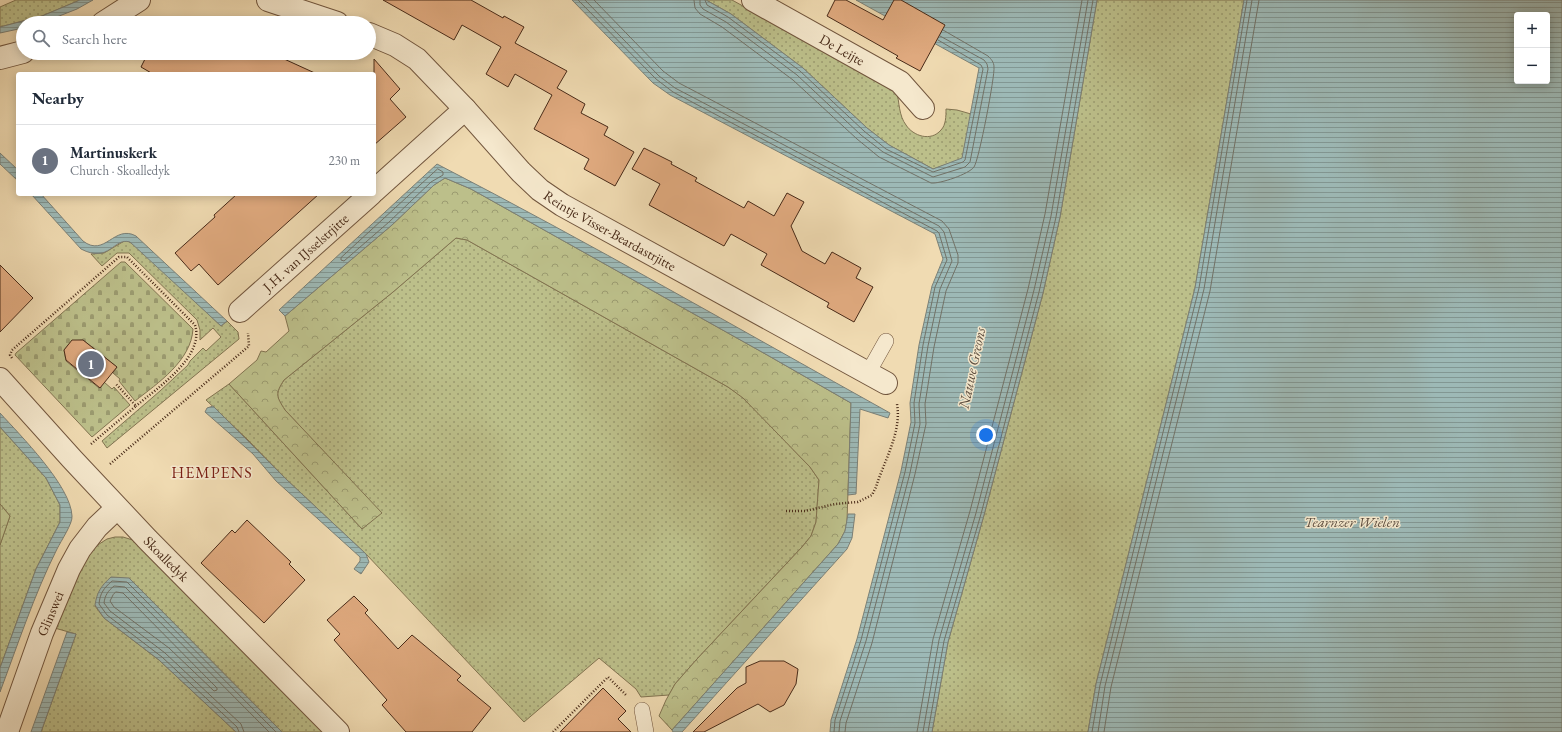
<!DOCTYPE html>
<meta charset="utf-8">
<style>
:root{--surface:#fff;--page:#f2f2f3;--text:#1f2937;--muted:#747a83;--line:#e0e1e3;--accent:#0f766e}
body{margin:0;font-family:"EB Garamond",serif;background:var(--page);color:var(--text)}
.controls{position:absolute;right:12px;top:12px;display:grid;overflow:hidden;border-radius:4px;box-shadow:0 2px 10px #0003}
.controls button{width:36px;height:36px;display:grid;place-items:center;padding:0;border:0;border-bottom:1px solid var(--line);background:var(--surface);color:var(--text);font:20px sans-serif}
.you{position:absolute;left:986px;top:435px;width:14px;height:14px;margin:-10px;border:3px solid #fff;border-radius:50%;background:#1a73e8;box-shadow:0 0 0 6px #1a73e833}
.badge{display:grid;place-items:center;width:26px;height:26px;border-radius:50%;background:var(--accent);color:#fff;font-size:13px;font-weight:700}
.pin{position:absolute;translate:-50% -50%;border:2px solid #fff;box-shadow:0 1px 4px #0006}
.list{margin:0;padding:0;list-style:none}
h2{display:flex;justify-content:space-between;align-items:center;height:52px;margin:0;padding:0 16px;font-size:17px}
h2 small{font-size:13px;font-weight:400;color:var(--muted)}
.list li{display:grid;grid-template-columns:26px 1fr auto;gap:12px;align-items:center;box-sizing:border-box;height:72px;padding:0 16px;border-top:1px solid var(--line)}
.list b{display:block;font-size:15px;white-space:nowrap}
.list p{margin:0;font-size:13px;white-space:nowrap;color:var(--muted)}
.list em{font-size:13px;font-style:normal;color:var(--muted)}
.icon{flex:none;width:22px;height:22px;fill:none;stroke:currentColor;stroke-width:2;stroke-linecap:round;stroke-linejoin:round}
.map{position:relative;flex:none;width:1562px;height:732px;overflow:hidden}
.search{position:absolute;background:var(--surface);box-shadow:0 2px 10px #0003;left:16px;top:16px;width:360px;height:44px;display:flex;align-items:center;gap:10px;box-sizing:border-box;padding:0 14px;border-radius:22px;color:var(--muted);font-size:15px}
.panel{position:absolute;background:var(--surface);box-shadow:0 2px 10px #0003;left:16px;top:72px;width:360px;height:124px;border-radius:4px}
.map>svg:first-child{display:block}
</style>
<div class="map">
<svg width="1562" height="732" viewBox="0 0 1562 732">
<defs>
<pattern id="grass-dots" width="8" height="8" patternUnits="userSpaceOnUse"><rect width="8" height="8" fill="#bcbf8a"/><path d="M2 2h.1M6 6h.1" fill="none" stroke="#9b9b70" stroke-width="1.8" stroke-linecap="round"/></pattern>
<pattern id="forest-crowns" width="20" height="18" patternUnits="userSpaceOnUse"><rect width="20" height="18" fill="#bcbf8a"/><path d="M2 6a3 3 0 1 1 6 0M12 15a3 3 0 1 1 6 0" fill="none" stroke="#9b9b70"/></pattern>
<pattern id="cemetery-stones" width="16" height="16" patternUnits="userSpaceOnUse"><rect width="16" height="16" fill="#bcbf8a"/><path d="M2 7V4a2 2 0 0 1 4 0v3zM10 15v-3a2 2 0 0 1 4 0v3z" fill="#9b9b70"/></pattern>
<pattern id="water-rules" width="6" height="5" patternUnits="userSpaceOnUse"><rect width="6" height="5" fill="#9db9b6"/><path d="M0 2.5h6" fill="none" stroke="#829793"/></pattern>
</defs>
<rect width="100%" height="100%" fill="#f0dbb2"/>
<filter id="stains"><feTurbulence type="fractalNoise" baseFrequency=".005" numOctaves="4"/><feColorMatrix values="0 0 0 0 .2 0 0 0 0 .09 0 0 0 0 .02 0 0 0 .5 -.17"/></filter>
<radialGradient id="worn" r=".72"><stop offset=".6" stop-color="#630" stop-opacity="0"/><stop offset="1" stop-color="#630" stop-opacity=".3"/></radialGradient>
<g fill="url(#grass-dots)" stroke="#827451">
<polygon points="16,0 80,0 42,16 0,27 0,7"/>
<path d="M 706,0 L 732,0 L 897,91 C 899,102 899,116 906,125 C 913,136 931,142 941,130 C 946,125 946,116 946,109 L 957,110 L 971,114 L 962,159 L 933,169 L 889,145 L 867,128 L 803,68 L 731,14 Z"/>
<polygon points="1097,0 1244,0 1195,288 1096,684 1088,732 932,732 948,642 984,515 1043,293 1060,217"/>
<path d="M 456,238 L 467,240 L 728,387 L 744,398 L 810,467 L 819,480 L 816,522 L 811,536 L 802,547 L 697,659 L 675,684 L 669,695 L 641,697 L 636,689 L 599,658 L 524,722 L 366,554 L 287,480 L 247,439 L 206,400 L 229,384 L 362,529 L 381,513 L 285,410 C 276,396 275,394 284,380 L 393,292 Z"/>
<polygon points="126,240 136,246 221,326 227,321 238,332 239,339 107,448 102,441 160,391 188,365 190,361 203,348 206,351 221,337 213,328 200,340 200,330 197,320 129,253 117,253 102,266 91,254 104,253"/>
<polygon points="0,427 46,478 60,505 60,522 36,569 0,668 0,545 10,516 0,504"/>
<polygon points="115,537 123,537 136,541 327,732 282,732 129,578 95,606 104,618 159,660 236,732 41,732 76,634 51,627 85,553 107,539"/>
</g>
<g fill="url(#forest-crowns)" stroke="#827451">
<path d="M 445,178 L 471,189 L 769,356 L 851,403 L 847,521 L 845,531 L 838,544 L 672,730 L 659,716 L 666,700 L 675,684 L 697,659 L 802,547 L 811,536 L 816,522 L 819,480 L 810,467 L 743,398 L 728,387 L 467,240 L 456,238 L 393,292 L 284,380 C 275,394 276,396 285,410 L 382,513 L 362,529 L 229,384 L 257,360 L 261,351 L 266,352 L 289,331 L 285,316 L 392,225 L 434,185 Z"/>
<polygon points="0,504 10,516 0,545"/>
</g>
<path fill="url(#cemetery-stones)" stroke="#827451" d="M 121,262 L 125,262 L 193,329 C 191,361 158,383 135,401 L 119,381 L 120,379 L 113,373 L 117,367 L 83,340 L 72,341 L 64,350 L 66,361 L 99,388 L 104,382 L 112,389 L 114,387 L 130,405 L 92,437 L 15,355 L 16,353 Z"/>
<g fill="url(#water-rules)" stroke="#7b8077" fill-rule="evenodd">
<polygon points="80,0 93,0 77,9 44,22 23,23 23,28 0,33 0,27 42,16"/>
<polygon points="572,0 706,0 731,14 803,68 867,128 889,145 933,169 962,158 979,68 856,0 1097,0 1060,217 1043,293 984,515 948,642 932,732 830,732 831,720 857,639 901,471 911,422 910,403 919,345 932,286 943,259 935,234 670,95 653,83"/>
<path d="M 1244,0 L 1562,0 L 1562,732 L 1088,732 L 1096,684 L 1195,288 ZM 1517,15 L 1547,15 L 1547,81 L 1517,81 Z"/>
<polygon points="0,153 18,170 18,181 0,164"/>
<path d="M 437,164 C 590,243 739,329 890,413 L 888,418 L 860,409 L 856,494 L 848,495 L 851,403 L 769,356 L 471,189 L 445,178 L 434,185 L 392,225 L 285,316 L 279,310 Z"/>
<path d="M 31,194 L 41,194 L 83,241 C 105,258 114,224 136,236 L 227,321 L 221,326 L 130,242 C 113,237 110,264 81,249 Z"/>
<polygon points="213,406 287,480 366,554 369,562 361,574 354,569 360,561 360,557 276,481 253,454 205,412 207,408"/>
<path d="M 0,413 C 20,435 71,486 72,516 C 73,523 61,541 57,549 C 34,595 18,644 0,692 L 0,668 L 36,569 L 60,522 L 60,505 L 46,478 L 0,427 Z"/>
<polygon points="848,514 855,514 852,538 847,549 682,732 673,732 672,730 838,544 845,531"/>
<path d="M 111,577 L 129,578 L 282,732 L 236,732 L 159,660 L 104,618 L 95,605 C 97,592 101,586 111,577 Z"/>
<polygon points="67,632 76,634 41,732 31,732"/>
</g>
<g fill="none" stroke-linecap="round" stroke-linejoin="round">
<g stroke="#727267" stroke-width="1">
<polyline points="578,0 656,79 673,92 937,231 939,233 947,260 935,287 923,345 914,403 915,423 905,472 861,640 835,720 834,732"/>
<polyline points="585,0 659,76 675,88 939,226 944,232 952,261 940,289 928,346 919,404 920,424 910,473 866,641 840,721 839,732"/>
<polyline points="594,0 663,71 679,83 942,221 949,229 958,255 958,263 946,291 934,347 925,404 926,424 915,474 872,643 846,723 845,732"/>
<path d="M 694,0 L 695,8 L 700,14 L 722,27 L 793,80 L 857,139 L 879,157 L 931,183 C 940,184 969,174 974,167 C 979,160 995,76 994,67 C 994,62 991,59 988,56 L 943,30"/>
<polyline points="700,0 700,5 703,9 726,22 797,75 861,135 883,152 933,177 965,167 970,162 988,69 987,64 984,60 940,36"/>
<polyline points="705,0 707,5 728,17 800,71 864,131 886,149 933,172 963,162 965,160 983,69 981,65 938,40"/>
<polygon points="438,169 443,172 443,175 431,182 389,222 344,261 341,260 341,258"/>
<polygon points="116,592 123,593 217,688 217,690 214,691 169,648 114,607 110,601 113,595"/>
<path d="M 239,732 L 237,727 L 162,657 L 107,615 L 99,604 C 100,593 104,588 112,581 L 127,582 L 276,732"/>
<path d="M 244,732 L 241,724 L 165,653 L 110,611 L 104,603 C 105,595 108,591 114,586 L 125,587 L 269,732"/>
<polyline points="917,732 933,639 970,511 1028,289 1045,214 1082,0"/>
<polyline points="923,732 939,640 976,513 1034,290 1051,216 1088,0"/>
<polyline points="928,732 944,641 981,514 1039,292 1056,217 1093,0"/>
<polyline points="1092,732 1100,685 1199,288 1247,0"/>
<polyline points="1098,732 1105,686 1204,289 1252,0"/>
<polyline points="1104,732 1111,687 1210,291 1259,0"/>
</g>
</g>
<g fill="#e0aa7f" stroke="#482a18">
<polygon points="383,0 471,0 503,18 504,16 524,27 515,43 567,71 557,88 585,104 581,113 608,127 604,135 634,152 615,186 584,169 589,159 534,129 552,95 515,74 508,87 486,74 501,47 462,25 454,40"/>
<polygon points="835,0 846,0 883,20 894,0 901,0 945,25 920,71 896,58 898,56 827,16"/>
<polygon points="148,53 271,53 317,74 153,74 141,67"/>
<polygon points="374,59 400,89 390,99 406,117 374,145"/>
<polygon points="644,148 672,162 671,164 697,178 695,181 744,208 748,201 774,216 787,193 804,202 791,226 802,251 825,264 832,252 861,268 856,278 873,287 854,322 827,307 829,303 761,265 767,254 731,234 724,246 649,205 660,184 632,169"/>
<polygon points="237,194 319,194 218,285 199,264 191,271 175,253 215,217 214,215"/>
<polygon points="0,265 33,298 0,332"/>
<polygon points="72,340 83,340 117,367 100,388 66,360 64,350"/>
<polygon points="247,520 291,562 289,564 305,580 264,623 201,563 232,530 235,533"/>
<polygon points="354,596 368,610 365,613 398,649 412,635 461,676 457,680 491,708 472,732 406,732 382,705 387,700 334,640 340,634 327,620"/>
<polygon points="760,661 784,661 798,669 796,684 784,705 770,712 758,704 704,732 693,732 737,688 746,683 746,667"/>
<polygon points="603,688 626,711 618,719 631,732 560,732"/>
</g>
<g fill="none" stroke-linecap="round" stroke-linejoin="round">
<defs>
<g id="lane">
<polyline points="868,373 886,341"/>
<polyline points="642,710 646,732"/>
</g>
<g id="street">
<polyline points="268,0 337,23"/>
<path id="s1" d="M 753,0 L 900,82 L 923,108"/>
<polyline points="103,23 139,0"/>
<path id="s2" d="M 369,34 L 395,45 L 417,59 L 465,109 L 521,172 L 540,190 L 562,205 L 886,383"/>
<polyline points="0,58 23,52"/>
<polyline points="374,191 465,109"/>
<path id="s3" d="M 240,311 L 371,194"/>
<path id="s4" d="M 0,379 L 72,459 L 148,540 L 338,732"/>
<path id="s5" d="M 7,732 L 42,633 L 69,569 L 80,549 L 97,527 L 117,508"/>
</g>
</defs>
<use href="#lane" stroke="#72563e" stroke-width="16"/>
<use href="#street" stroke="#72563e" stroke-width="24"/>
<g stroke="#482a18" stroke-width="2.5" stroke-dasharray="1 2" stroke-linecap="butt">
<path d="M 12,358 L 10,355 L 12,350 L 119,257 L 127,257 L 195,325 C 205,357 157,388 136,406"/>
<polyline points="91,444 136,406 116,384"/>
<polyline points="110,464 249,346 248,333"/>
<path d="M 786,511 L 805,511 L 835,504 L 858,502 L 872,495 L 876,487 C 884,461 902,432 897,404"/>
<polyline points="553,732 608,677 627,696"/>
</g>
<use href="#lane" stroke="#f5e8cd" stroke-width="15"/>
<use href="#street" stroke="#f5e8cd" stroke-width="22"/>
</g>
<g text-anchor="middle" stroke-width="3" stroke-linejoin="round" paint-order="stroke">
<g font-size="14" fill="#482a18" stroke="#f5e8cd">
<text dy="5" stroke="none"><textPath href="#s1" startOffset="102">De Leijte</textPath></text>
<text dy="5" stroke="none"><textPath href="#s2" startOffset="315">Reintje Visser-Beardastrjitte</textPath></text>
<text dy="5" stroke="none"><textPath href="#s3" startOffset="88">J.H. van IJsselstrjitte</textPath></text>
<text dy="5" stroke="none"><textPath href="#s4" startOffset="245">Skoalledyk</textPath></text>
<text dy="5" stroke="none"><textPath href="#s5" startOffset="126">Glinswei</textPath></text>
</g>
<g font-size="15" font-style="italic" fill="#5d4e40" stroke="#f5e8cd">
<text transform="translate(972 368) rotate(-78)" y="5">Nauwe Greons</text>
<text x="1352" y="527">Tearnzer Wielen</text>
</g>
<g font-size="16" letter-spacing="1" fill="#7a1f14" stroke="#f5e8cd">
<text x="212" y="478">HEMPENS</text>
</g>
</g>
<rect width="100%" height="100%" filter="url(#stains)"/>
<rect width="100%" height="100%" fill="url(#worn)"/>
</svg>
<div class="controls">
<button>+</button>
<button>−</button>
</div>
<div class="you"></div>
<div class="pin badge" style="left:91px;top:364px;background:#6b7280">1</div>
<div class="search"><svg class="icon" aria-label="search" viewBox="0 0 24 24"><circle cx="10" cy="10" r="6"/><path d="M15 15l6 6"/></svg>Search here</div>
<section class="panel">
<h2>Nearby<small></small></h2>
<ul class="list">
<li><span class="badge" style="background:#6b7280">1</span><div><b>Martinuskerk</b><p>Church · Skoalledyk</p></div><em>230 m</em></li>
</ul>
</section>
</div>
